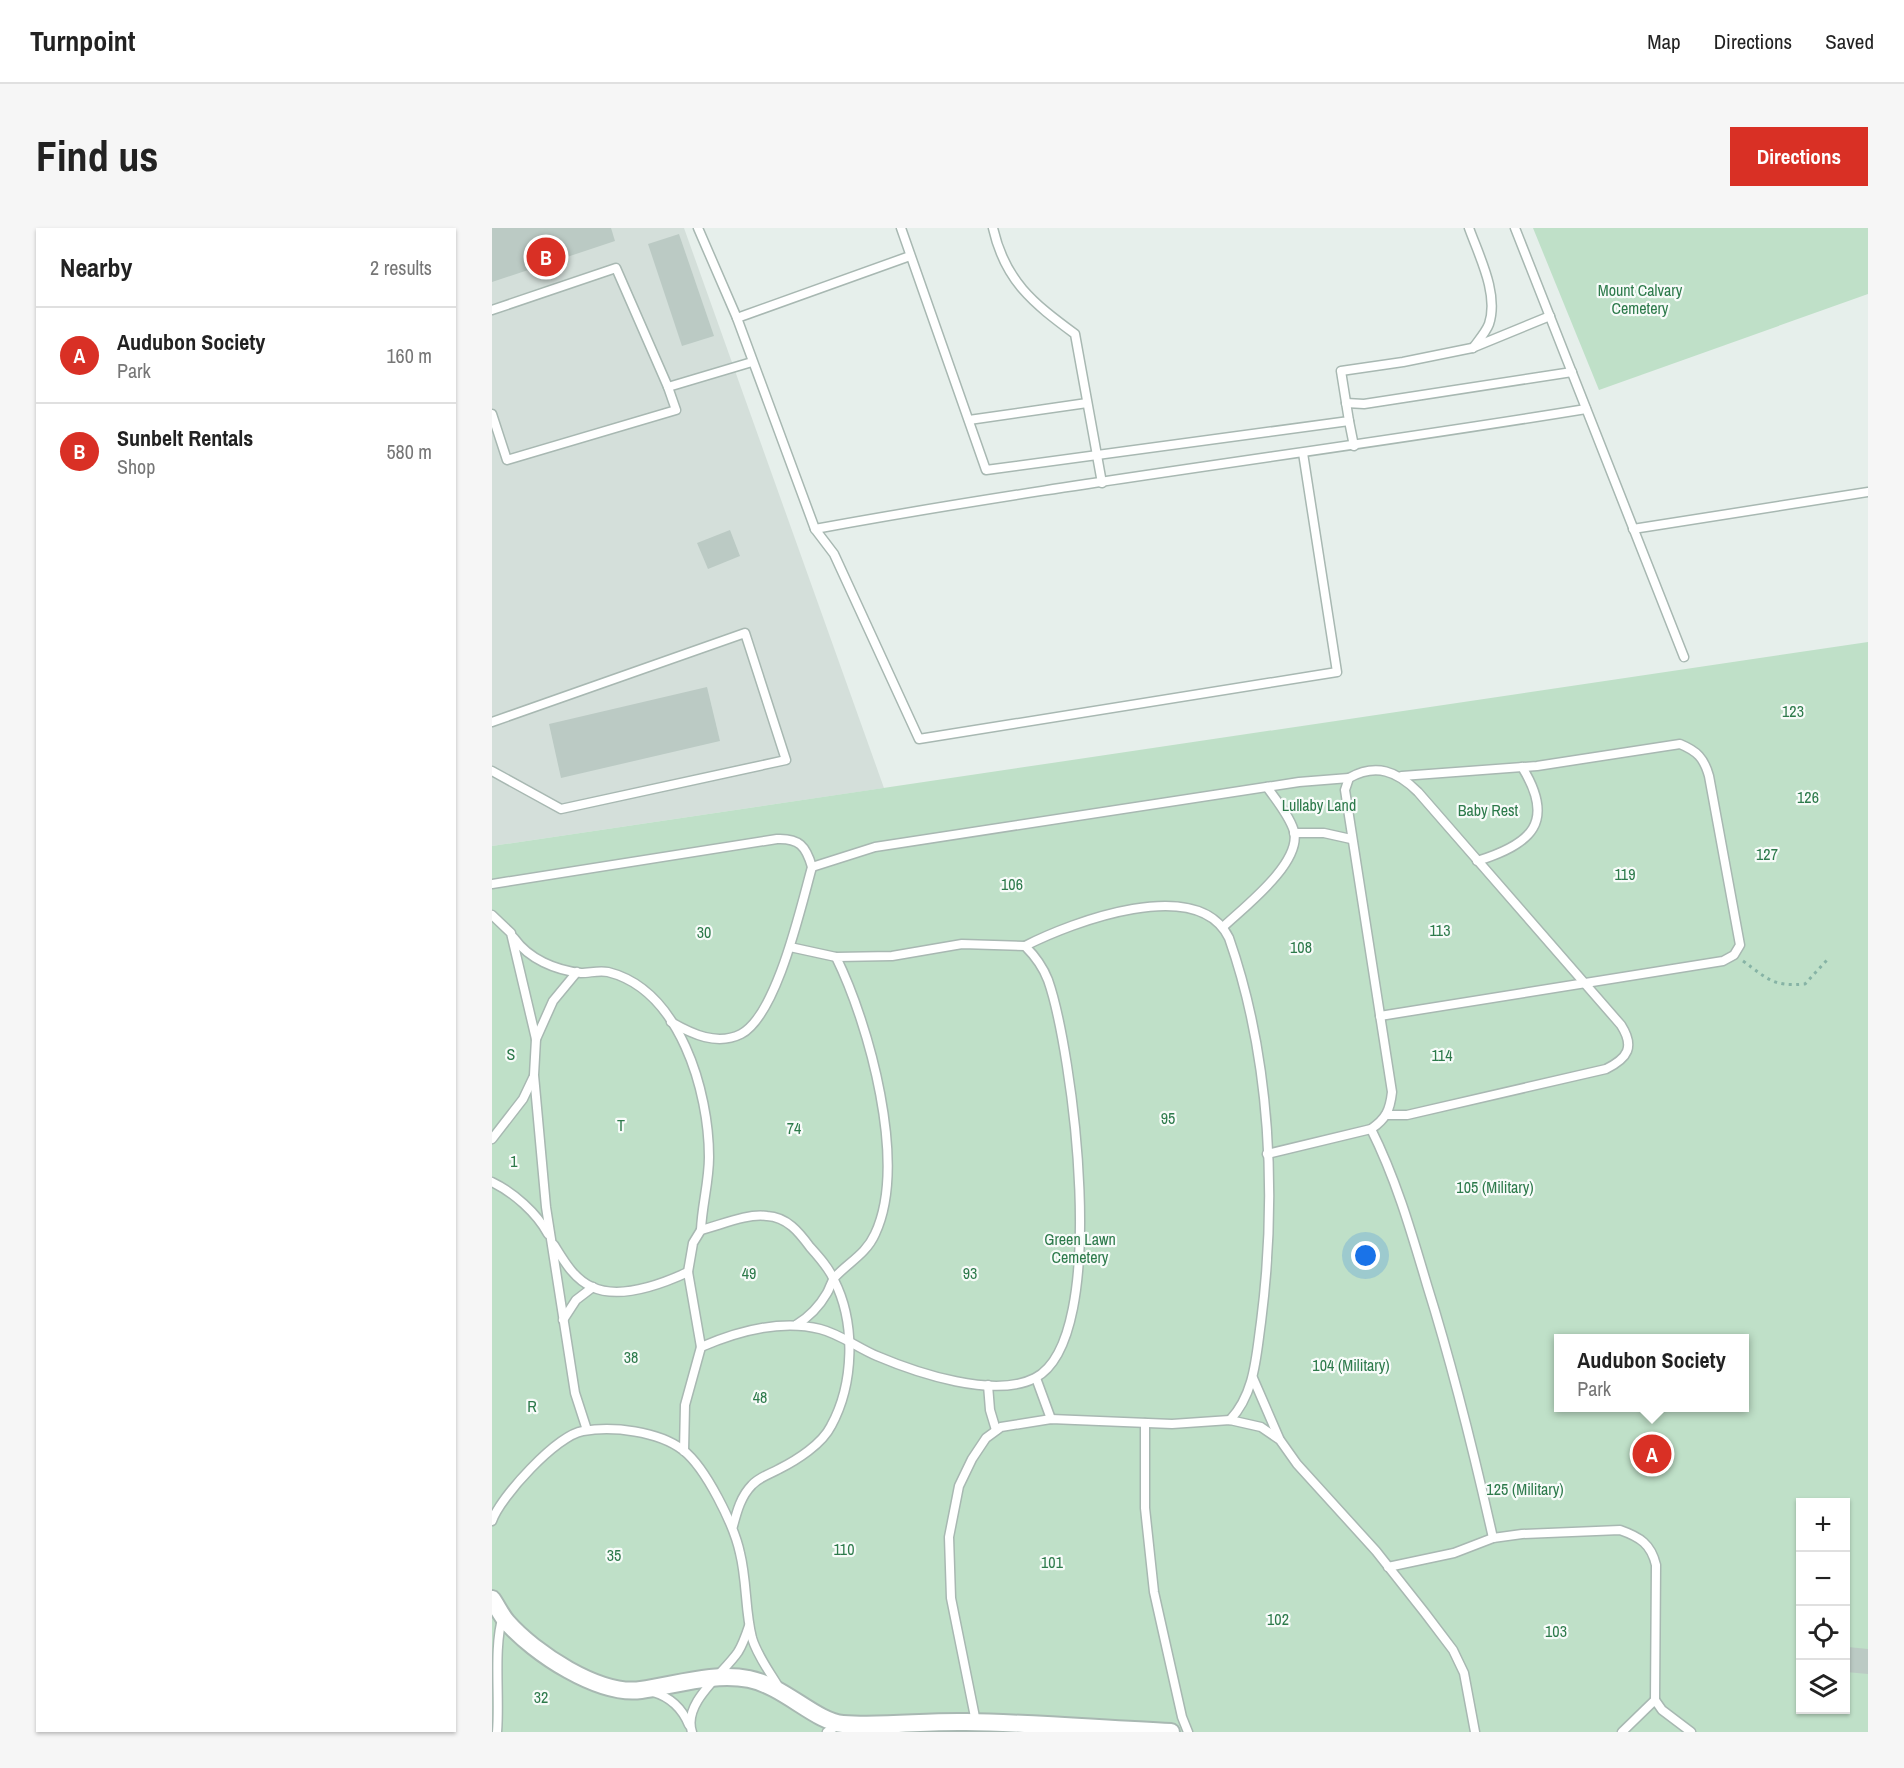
<!DOCTYPE html>
<meta charset="utf-8">
<style>
:root{--surface:#fff;--page:#f6f6f6;--text:#222;--muted:#767676;--line:#e0e0e0;--accent:#d93025}
body{margin:0;font-family:"Archivo Narrow",sans-serif;background:var(--page);color:var(--text)}
.controls{position:absolute;right:18px;bottom:18px;display:grid;overflow:hidden;border-radius:0px;box-shadow:0 2px 4px #0004}
.controls button{width:54px;height:54px;display:grid;place-items:center;padding:0;border:0;border-bottom:2px solid var(--line);background:var(--surface);color:var(--text);font:30px sans-serif}
.you{position:absolute;left:874px;top:1028px;width:21px;height:21px;margin:-15px;border:4px solid #fff;border-radius:50%;background:#1a73e8;box-shadow:0 0 0 9px #1a73e833}
.badge{display:grid;place-items:center;width:39px;height:39px;border-radius:50%;background:var(--accent);color:#fff;font-size:20px;font-weight:700}
.pin{position:absolute;translate:-50% -50%;border:3px solid #fff;box-shadow:0 2px 6px #0006}
.popup{position:absolute;left:1062px;top:1106px;width:195px;height:78px;box-sizing:border-box;display:grid;place-content:center;border-radius:0px;background:var(--surface);filter:drop-shadow(0 2px 4px #0005);font-size:20px;white-space:nowrap;color:var(--muted)}
.popup b{font-size:22px;color:var(--text)}
.popup::after{content:'';position:absolute;left:50%;top:100%;margin-left:-12px;border:12px solid transparent;border-top-color:var(--surface)}
.list{margin:0;padding:0;list-style:none}
h2{display:flex;justify-content:space-between;align-items:center;height:78px;margin:0;padding:0 24px;font-size:26px}
h2 small{font-size:20px;font-weight:400;color:var(--muted)}
.list li{display:grid;grid-template-columns:39px 1fr auto;gap:18px;align-items:center;box-sizing:border-box;height:96px;padding:0 24px;border-top:2px solid var(--line)}
.list b{display:block;font-size:22px;white-space:nowrap}
.list p{margin:0;font-size:20px;white-space:nowrap;color:var(--muted)}
.list em{font-size:20px;font-style:normal;color:var(--muted)}
.icon{flex:none;width:33px;height:33px;fill:none;stroke:currentColor;stroke-width:2;stroke-linecap:round;stroke-linejoin:round}
.map{position:relative;flex:none;width:1376px;height:1504px;overflow:hidden;border-radius:0px}
header{display:flex;align-items:center;gap:36px;box-sizing:border-box;height:84px;padding:0 30px;background:var(--surface);border-bottom:2px solid var(--line)}
header strong{font-size:28px}
nav{display:flex;gap:33px;margin-inline-start:auto;font-size:21px}
.intro{display:flex;align-items:center;justify-content:space-between;box-sizing:border-box;height:144px;padding:0 36px}
h1{margin:0;font-size:42px}
.button{padding:15px 27px;border-radius:0px;background:var(--accent);color:#fff;font-size:21px;font-weight:700}
main{display:flex;gap:36px;padding:0 36px}
aside{flex:1;background:var(--surface);border-radius:0px;box-shadow:0 2px 4px #0004}
.map>svg:first-child{display:block}
</style>
<header>
<strong>Turnpoint</strong>
<nav><a>Map</a><a>Directions</a><a>Saved</a></nav>
</header>
<div class="intro"><h1>Find us</h1><a class="button">Directions</a></div>
<main>
<aside>
<h2>Nearby<small>2 results</small></h2>
<ul class="list">
<li><span class="badge">A</span><div><b>Audubon Society</b><p>Park</p></div><em>160 m</em></li>
<li><span class="badge">B</span><div><b>Sunbelt Rentals</b><p>Shop</p></div><em>580 m</em></li>
</ul>
</aside>
<div class="map">
<svg width="1376" height="1504" viewBox="0 0 1376 1504">
<rect width="100%" height="100%" fill="#e6efeb"/>
<polygon fill="#d4dfda" points="0,0 192,0 392,560 0,618"/>
<g fill="#bfe0c8" fill-rule="evenodd">
<polygon points="1041,0 1376,0 1376,66 1107,162"/>
<path d="M 1376,414 L 1376,1504 L 0,1504 L 0,618 ZM 1067,1110 L 1253,1110 L 1253,1180 L 1067,1180 ZM 1308,1274 L 1354,1274 L 1354,1482 L 1308,1482 Z"/>
</g>
<g fill="#bbcac4">
<polygon points="0,0 119,0 123,13 0,54"/>
<polygon points="187,6 222,108 190,118 156,16"/>
<polygon points="238,302 248,328 216,341 205,315"/>
<polygon points="215,459 228,513 69,550 57,496"/>
<polygon points="1356,1419 1376,1421 1376,1446 1354,1444"/>
</g>
<g fill="none" stroke-linecap="round" stroke-linejoin="round">
<defs>
<g id="service">
<polyline points="206,0 245,90 323,301 342,326 427,511 845,444 811,225"/>
<polyline points="409,0 494,242 857,193 849,143 911,134 980,120 1058,88"/>
<path d="M 501,0 C 513,53 541,75 583,106 L 610,255"/>
<path d="M 977,0 C 987,28 1007,66 997,96 C 994,104 986,113 981,120"/>
<polyline points="1023,0 1192,429"/>
<polyline points="0,82 124,40 176,159"/>
<polyline points="245,90 418,28"/>
<polyline points="854,175 872,176 1080,144"/>
<polyline points="0,186 15,232 184,182 176,159 260,134"/>
<polyline points="477,192 595,175"/>
<polyline points="857,193 862,218"/>
<path d="M 323,301 C 579,254 837,223 1094,181"/>
<polyline points="1141,301 1376,264"/>
<polyline points="0,494 253,405 294,532 69,581 0,543"/>
<polyline points="802,605 832,605 859,611"/>
<path d="M 985,633 C 1040,616 1064,594 1030,539"/>
<polyline points="320,639 383,619 807,554 857,550"/>
<path d="M 0,656 L 285,611 C 307,610 314,618 320,639 C 309,678 285,787 249,806 C 225,818 200,806 179,794"/>
<polyline points="0,687 19,705 44,811 42,847 54,979 83,1165 95,1202"/>
<path d="M 731,699 C 752,679 810,635 802,603 C 797,587 784,572 775,559"/>
<path d="M 22,710 C 37,731 63,742 89,745 C 98,745 107,742 116,744 C 188,762 217,864 217,929 C 217,954 210,977 209,1002"/>
<path d="M 533,718 C 580,694 706,646 737,710 C 779,830 785,969 769,1094 C 764,1129 763,1165 738,1192"/>
<polyline points="298,719 344,729"/>
<path d="M 888,788 L 1231,733 L 1242,727 L 1248,717 L 1217,548 C 1212,530 1205,523 1188,516 L 1045,538 L 910,548"/>
<polyline points="44,811 61,773 85,744"/>
<path d="M 879,901 C 904,951 919,1003 935,1057 C 961,1140 982,1225 1001,1310"/>
<polyline points="0,911 31,871 41,850"/>
<path d="M 775,926 L 879,901 C 894,891 898,882 900,864 L 853,562 L 857,550 C 884,535 905,543 926,564 L 1129,797 C 1143,819 1136,830 1114,841 L 915,887 L 894,887"/>
<path d="M 0,954 C 21,964 45,985 56,1006"/>
<path d="M 62,1017 C 72,1033 82,1051 100,1059 C 128,1072 170,1056 196,1044"/>
<polyline points="71,1092 84,1072 101,1059"/>
<path d="M 209,1119 C 246,1103 288,1091 328,1101 C 348,1106 366,1120 385,1128 C 425,1145 502,1171 543,1150 C 620,1110 580,820 556,752 C 551,739 543,728 533,718 L 470,716 L 400,728 L 344,729 C 377,796 416,936 383,1006 C 374,1026 357,1034 343,1049 C 339,1054 338,1060 335,1065 C 327,1079 317,1089 304,1097"/>
<polyline points="544,1150 559,1191"/>
<polyline points="761,1150 787,1210"/>
<polyline points="496,1157 498,1182 504,1202"/>
<polyline points="653,1195 653,1280 662,1364 690,1489 696,1504"/>
<path d="M 192,1223 L 193,1177 L 209,1119 L 196,1044 L 201,1015 L 209,1002 C 229,997 255,985 275,988 C 295,989 307,1004 318,1019 C 327,1029 337,1040 342,1052 C 364,1095 362,1156 339,1198 C 330,1216 305,1232 287,1241 C 278,1246 267,1249 260,1257 C 249,1268 245,1283 241,1298"/>
<path d="M 0,1293 C 8,1269 65,1207 91,1203 C 121,1198 166,1203 191,1222 C 214,1240 242,1297 248,1325 C 255,1353 253,1383 260,1410 C 265,1427 277,1443 286,1458"/>
<path d="M 896,1339 L 962,1325 L 1001,1310 L 1030,1306 L 1128,1302 C 1148,1309 1159,1316 1164,1337 L 1163,1472"/>
<path d="M 161,1464 C 178,1469 190,1480 197,1497"/>
<polyline points="484,1494 459,1370 457,1309 467,1258 480,1231 494,1210 509,1199 559,1191 680,1196 738,1192 769,1199 788,1212 805,1236 884,1323 933,1385 961,1422 972,1445 983,1504"/>
<path d="M 5,1504 C 8,1469 1,1419 11,1388"/>
<path d="M 200,1504 C 190,1475 231,1446 246,1424 C 251,1416 254,1407 257,1398"/>
<polyline points="335,1504 348,1496"/>
<polyline points="1130,1504 1163,1472 1170,1482 1199,1504"/>
</g>
<path id="minor" d="M 0,1371 C 5,1378 9,1387 15,1394 C 42,1425 107,1468 149,1462 C 184,1457 222,1444 257,1451 C 292,1458 324,1494 351,1496 C 392,1499 434,1493 474,1494 C 542,1495 611,1501 679,1504"/>
</defs>
<use href="#service" stroke="#a8b8b2" stroke-width="11"/>
<use href="#minor" stroke="#a8b8b2" stroke-width="20"/>
<path stroke="#86b3a5" stroke-width="3" stroke-dasharray="3 4.5" stroke-linecap="butt" d="M 1251,733 C 1276,751 1281,759 1313,756 L 1335,732"/>
<use href="#service" stroke="#fff" stroke-width="8"/>
<use href="#minor" stroke="#fff" stroke-width="16"/>
</g>
<g text-anchor="middle" stroke-width="4.5" stroke-linejoin="round" paint-order="stroke">
<g font-size="16" fill="#2d7a4b" stroke="#f7fbf9">
<text x="1148" y="68">Mount Calvary<tspan x="1148" dy="18">Cemetery</tspan></text>
<text x="1301" y="489">123</text>
<text x="1316" y="575">126</text>
<text x="827" y="583">Lullaby Land</text>
<text x="996" y="588">Baby Rest</text>
<text x="1275" y="632">127</text>
<text x="1133" y="652">119</text>
<text x="520" y="662">106</text>
<text x="948" y="708">113</text>
<text x="212" y="710">30</text>
<text x="809" y="725">108</text>
<text x="19" y="832">S</text>
<text x="950" y="833">114</text>
<text x="676" y="896">95</text>
<text x="129" y="903">T</text>
<text x="302" y="906">74</text>
<text x="22" y="939">1</text>
<text x="1003" y="965">105 (Military)</text>
<text x="588" y="1017">Green Lawn<tspan x="588" dy="18">Cemetery</tspan></text>
<text x="257" y="1051">49</text>
<text x="478" y="1051">93</text>
<text x="139" y="1135">38</text>
<text x="859" y="1143">104 (Military)</text>
<text x="268" y="1175">48</text>
<text x="40" y="1184">R</text>
<text x="1033" y="1267">125 (Military)</text>
<text x="352" y="1327">110</text>
<text x="122" y="1333">35</text>
<text x="560" y="1340">101</text>
<text x="786" y="1397">102</text>
<text x="1064" y="1409">103</text>
<text x="49" y="1475">32</text>
</g>
</g>
</svg>
<div class="controls">
<button>+</button>
<button>−</button>
<button><svg class="icon" aria-label="locate" viewBox="0 0 24 24"><circle cx="12" cy="12" r="6"/><path d="M12 2v4M12 18v4M2 12h4M18 12h4"/></svg></button>
<button><svg class="icon" aria-label="layers" viewBox="0 0 24 24"><path d="M12 4l9 5-9 5-9-5zM3 14l9 5 9-5"/></svg></button>
</div>
<div class="you"></div>
<div class="pin badge" style="left:1160px;top:1226px">A</div>
<div class="popup"><b>Audubon Society</b>Park</div>
<div class="pin badge" style="left:54px;top:29px">B</div>
</div>
</main>
